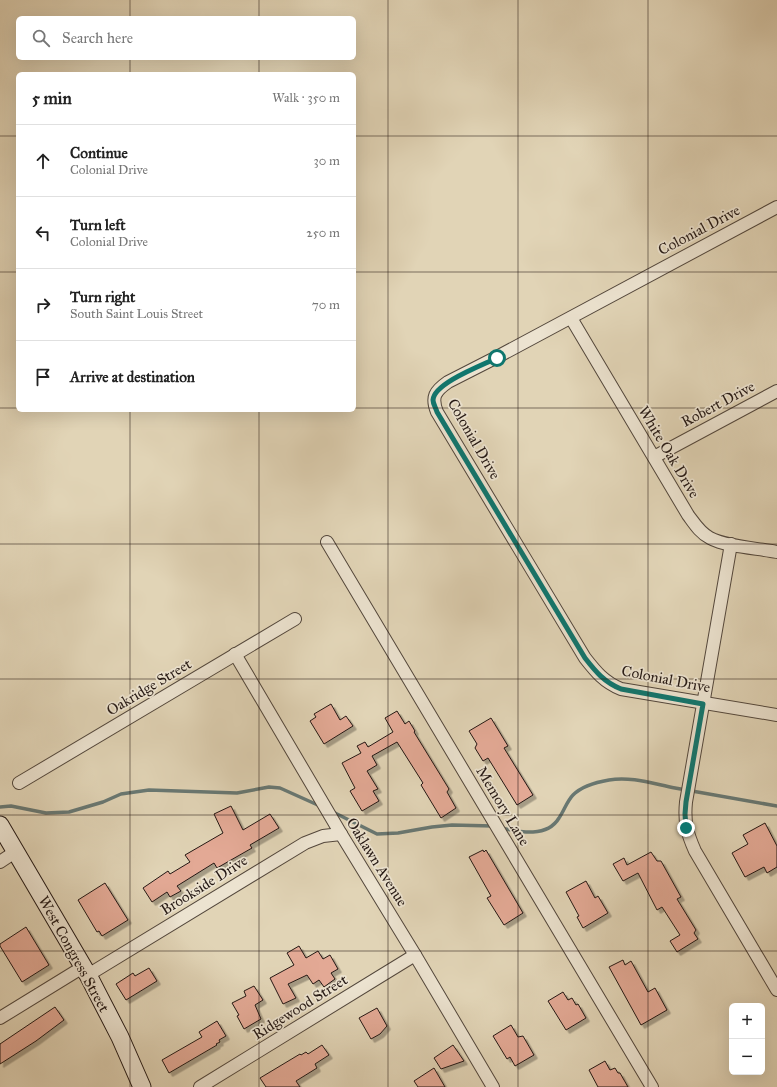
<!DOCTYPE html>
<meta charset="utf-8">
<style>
:root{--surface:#fff;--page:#f2f2f2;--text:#222;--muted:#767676;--line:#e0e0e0}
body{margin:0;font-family:"IM FELL Great Primer",serif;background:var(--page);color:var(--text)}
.controls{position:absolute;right:12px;bottom:12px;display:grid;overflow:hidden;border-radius:6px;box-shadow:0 4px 16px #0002}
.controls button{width:36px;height:36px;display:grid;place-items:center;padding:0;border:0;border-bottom:1px solid var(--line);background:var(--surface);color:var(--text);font:20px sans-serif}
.stop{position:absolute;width:12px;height:12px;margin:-9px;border:3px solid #0f766e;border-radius:50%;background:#fff}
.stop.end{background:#0f766e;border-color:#fff;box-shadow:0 1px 4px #0008}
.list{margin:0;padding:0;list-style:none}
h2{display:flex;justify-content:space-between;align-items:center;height:52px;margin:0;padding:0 16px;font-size:17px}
h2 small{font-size:13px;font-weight:400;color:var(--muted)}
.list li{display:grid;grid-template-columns:26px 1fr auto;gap:12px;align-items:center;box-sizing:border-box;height:72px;padding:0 16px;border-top:1px solid var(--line)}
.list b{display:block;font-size:15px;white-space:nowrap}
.list p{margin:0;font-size:13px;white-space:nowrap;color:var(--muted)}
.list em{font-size:13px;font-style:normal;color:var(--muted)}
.icon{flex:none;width:22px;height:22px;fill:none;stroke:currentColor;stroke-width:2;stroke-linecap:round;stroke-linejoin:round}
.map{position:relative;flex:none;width:777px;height:1087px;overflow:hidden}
.search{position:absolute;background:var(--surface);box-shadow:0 4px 16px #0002;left:16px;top:16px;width:340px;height:44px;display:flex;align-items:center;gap:10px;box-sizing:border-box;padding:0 14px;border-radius:6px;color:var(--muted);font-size:15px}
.panel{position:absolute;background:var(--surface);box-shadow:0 4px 16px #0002;left:16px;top:72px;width:340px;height:340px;border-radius:6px}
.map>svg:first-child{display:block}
</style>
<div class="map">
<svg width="777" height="1087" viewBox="0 0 777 1087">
<defs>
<filter id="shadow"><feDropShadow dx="3.5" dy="3.5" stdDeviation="0" flood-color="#0004"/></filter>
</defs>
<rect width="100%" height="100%" fill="#e1d4b6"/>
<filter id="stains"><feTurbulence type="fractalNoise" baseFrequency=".005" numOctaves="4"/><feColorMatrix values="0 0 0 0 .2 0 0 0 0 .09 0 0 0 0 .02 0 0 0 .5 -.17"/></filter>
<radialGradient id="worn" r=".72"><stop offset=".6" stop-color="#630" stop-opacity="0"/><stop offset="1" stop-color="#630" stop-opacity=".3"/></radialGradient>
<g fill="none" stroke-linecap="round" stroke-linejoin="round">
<g stroke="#687873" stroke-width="3.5">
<polyline points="0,807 11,806 46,813 69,812 103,802 121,794 149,790 237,793 269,787 280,788 320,806"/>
<polyline points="333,812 377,834 398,833 432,827 452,825 493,826"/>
<path d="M 501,828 C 520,832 547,838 559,818 C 564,811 567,801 573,795 C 582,786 597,782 609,780 C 631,776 654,784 675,788 C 709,794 743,800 777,806"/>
</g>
</g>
<g fill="#e3a995" stroke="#241814" filter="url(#shadow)">
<polygon points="331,704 340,720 346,716 353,726 324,744 310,721 316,717 314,714"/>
<polygon points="397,711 405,724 409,721 415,731 414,732 449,789 447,792 456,808 441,818 421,785 423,783 397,742 372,756 377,765 367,771 378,789 373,791 379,801 362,811 350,791 355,788 342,763 361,753 357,746 365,742 368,747 393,732 385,718"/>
<polygon points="491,718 508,746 504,748 533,795 517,805 488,758 483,761 475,748 477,744 469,731"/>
<polygon points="231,806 243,830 270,814 279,828 250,845 252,848 217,868 214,863 177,886 181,891 170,897 167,892 152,902 143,888 168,871 170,874 190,862 185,855 223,833 214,814"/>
<polygon points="765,823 777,846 777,867 767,873 764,867 745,877 732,853 748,844 743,835"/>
<polygon points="483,850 484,852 486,850 523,913 504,925 487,898 491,896 469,857"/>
<polygon points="651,852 657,861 661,861 681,897 677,899 696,930 694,933 698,939 677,952 670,941 680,935 662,907 657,910 638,873 623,881 613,864 624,858 627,865"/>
<polygon points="586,881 595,898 598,896 608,913 583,928 577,917 579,916 566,892"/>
<polygon points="105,883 128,920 102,936 99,931 97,932 78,900"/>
<polygon points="26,927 49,965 22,982 0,946 0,944"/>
<polygon points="299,946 306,958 318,951 323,959 330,955 338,969 331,973 335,979 324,987 319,980 313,984 307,975 288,984 296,998 283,1004 270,978 294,965 287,953"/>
<polygon points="623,960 625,965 631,961 648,992 655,988 667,1010 641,1025 609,967"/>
<polygon points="149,968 157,981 126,1000 116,984 133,973 135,976"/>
<polygon points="254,986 263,1000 255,1005 261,1019 244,1029 237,1016 239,1015 232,1003 246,996 244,991"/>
<polygon points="563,992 568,1000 572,998 576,1005 578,1004 586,1018 566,1030 548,1001"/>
<polygon points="55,1007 64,1020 36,1041 0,1064 0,1044"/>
<polygon points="377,1008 387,1026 380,1034 371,1039 359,1018"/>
<polygon points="217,1021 226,1036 219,1040 220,1042 216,1044 217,1045 169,1073 162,1060 202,1037 199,1032"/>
<polygon points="511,1025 518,1037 523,1036 534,1055 515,1066 510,1057 507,1059 493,1036"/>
<polygon points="322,1045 329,1055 315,1064 317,1068 296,1081 300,1087 266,1087 260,1078 300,1054 301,1055 306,1052 308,1054"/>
<polygon points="453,1045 464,1061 441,1069 434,1058"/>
<polygon points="605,1061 610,1070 615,1068 618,1073 620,1073 628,1087 598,1087 589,1070"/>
<polygon points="434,1068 445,1087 418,1087 414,1081"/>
</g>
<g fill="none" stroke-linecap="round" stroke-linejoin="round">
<defs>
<g id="street">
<path d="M 777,207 L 497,357 L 448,382 C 435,391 431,397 437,412 L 585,658 C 596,672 604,682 621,689 L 777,715"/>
<path d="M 571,318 L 688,515 C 694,523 700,533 710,538 C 727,547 757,548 777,552"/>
<polyline points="654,457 777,391"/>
<polyline points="327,542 652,1087"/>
<path d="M 731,544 L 686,802 C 684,822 687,833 695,851 L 777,990"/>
<polyline points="235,654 341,834 415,955 493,1087"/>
<polyline points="19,783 295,619"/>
<polyline points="0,862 15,852"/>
<polyline points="88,975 305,843 323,836 341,834"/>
<polyline points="0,1018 83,967"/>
<polyline points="200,1087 415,955"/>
</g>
<polyline id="secondary" points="0,825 88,975 120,1037 142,1087"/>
</defs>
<use href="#street" stroke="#53473c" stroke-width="14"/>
<use href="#secondary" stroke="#241814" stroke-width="19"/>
<use href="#street" stroke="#ece3d0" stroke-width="12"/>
<use href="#secondary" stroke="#ece3d0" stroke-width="17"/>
</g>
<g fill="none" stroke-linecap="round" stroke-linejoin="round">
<path stroke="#0f766e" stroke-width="5" d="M 497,358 C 483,365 434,383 433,400 C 433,404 436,408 437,412 L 585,658 C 596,672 604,682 621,689 L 703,704 L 686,802 L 685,814 L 686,828"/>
</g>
<path fill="none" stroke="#241814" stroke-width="1" stroke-opacity="0.55" d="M 130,0 L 130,18M 259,0 L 259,18M 388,0 L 388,1087M 518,0 L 518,1087M 648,0 L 648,1087M 130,58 L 130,74M 259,58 L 259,74M 0,136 L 18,136M 354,136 L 777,136M 0,272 L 18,272M 354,272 L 777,272M 0,408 L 18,408M 354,408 L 777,408M 130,410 L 130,1087M 259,410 L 259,1087M 0,544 L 777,544M 0,679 L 777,679M 0,815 L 777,815M 0,951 L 777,951"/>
<g text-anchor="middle" stroke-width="3.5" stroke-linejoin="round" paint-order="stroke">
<g font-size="15" fill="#241814" stroke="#ece3d0">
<text transform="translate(699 230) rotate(-28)" y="5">Colonial Drive</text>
<text transform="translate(718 404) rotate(-28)" y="5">Robert Drive</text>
<text transform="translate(474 439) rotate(60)" y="5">Colonial Drive</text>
<text transform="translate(669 452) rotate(59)" y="5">White Oak Drive</text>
<text transform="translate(666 679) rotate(11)" y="5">Colonial Drive</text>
<text transform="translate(149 687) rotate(-31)" y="5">Oakridge Street</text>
<text transform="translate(503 806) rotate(59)" y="5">Memory Lane</text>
<text transform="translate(377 862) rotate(58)" y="5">Oaklawn Avenue</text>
<text transform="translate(204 885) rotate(-32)" y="5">Brookside Drive</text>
<text transform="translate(74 954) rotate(61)" y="5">West Congress Street</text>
<text transform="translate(300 1007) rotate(-32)" y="5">Ridgewood Street</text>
</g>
</g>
<rect width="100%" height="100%" filter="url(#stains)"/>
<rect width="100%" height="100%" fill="url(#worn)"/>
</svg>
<div class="controls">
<button>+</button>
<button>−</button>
</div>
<div class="stop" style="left:497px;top:358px"></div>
<div class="stop end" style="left:686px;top:828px"></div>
<div class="search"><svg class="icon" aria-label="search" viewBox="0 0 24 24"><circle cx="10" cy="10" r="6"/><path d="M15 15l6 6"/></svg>Search here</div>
<section class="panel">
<h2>5 min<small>Walk · 350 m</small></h2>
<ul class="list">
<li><svg class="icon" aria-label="ahead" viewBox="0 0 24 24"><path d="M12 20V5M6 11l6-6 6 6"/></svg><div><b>Continue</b><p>Colonial Drive</p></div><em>30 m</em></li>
<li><svg class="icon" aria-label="left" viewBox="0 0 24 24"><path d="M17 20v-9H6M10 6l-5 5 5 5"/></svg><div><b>Turn left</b><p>Colonial Drive</p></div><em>250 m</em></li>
<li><svg class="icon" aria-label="right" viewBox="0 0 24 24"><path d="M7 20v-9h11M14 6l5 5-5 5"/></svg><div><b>Turn right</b><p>South Saint Louis Street</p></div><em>70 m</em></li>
<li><svg class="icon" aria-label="arrive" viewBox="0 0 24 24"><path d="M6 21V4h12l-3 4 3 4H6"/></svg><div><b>Arrive at destination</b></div></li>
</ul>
</section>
</div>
